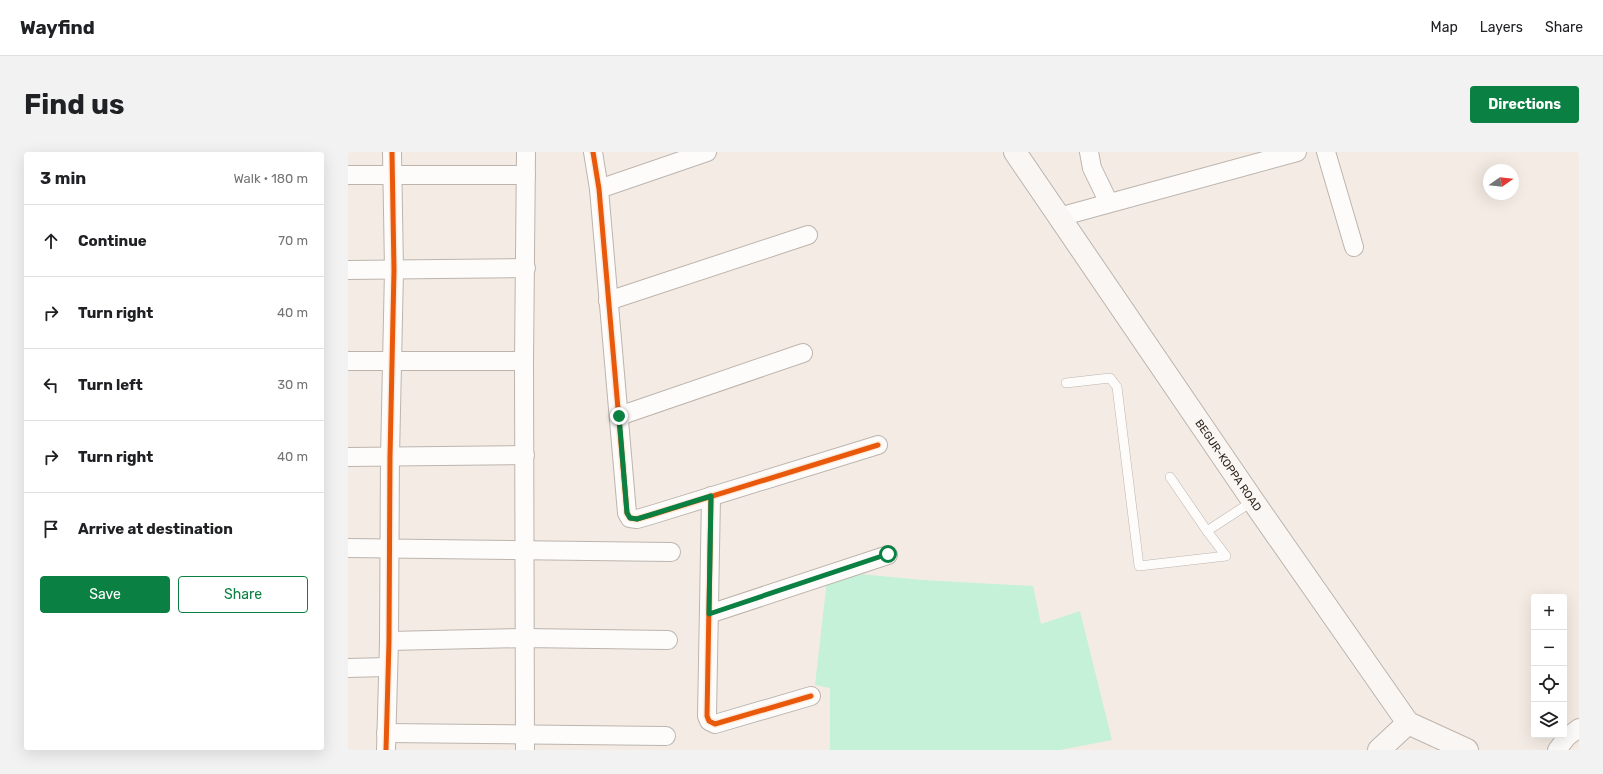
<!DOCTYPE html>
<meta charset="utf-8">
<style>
:root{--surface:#fff;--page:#f2f2f2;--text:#202124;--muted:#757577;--line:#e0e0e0;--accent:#0b8043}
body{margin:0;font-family:Rubik,sans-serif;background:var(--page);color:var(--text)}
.controls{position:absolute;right:12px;bottom:12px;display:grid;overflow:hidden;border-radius:4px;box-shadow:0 4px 16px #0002}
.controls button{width:36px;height:36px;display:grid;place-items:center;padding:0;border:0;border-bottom:1px solid var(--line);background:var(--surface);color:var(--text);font:20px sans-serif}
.compass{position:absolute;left:1135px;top:12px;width:36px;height:36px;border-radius:50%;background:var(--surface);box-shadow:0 4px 16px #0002;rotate:76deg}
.stop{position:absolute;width:12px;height:12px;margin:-9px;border:3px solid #0b8043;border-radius:50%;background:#fff}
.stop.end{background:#0b8043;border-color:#fff;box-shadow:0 1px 4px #0008}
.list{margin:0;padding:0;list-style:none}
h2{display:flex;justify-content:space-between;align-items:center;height:52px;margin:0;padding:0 16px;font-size:17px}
h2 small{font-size:13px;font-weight:400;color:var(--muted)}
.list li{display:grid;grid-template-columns:26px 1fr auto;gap:12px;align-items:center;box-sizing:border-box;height:72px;padding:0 16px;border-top:1px solid var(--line)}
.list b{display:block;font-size:15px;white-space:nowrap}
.list em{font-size:13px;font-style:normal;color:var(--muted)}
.actions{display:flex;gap:8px;padding:12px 16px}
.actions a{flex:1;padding:9px 0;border:1px solid var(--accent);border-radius:4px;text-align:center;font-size:14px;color:var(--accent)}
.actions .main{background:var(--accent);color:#fff}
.icon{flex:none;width:22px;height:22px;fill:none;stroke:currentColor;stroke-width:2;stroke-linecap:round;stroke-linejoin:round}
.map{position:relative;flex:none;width:1231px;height:598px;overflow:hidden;border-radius:4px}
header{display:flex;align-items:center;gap:24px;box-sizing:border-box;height:56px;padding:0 20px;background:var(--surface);border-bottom:1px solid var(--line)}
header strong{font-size:19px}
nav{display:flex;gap:22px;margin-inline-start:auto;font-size:14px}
.intro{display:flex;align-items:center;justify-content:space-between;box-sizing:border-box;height:96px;padding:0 24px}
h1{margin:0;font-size:28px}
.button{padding:10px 18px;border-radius:4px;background:var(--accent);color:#fff;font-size:14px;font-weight:700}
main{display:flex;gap:24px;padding:0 24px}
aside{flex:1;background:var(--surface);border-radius:4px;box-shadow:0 4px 16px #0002}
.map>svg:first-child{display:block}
</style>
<header>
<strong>Wayfind</strong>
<nav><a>Map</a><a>Layers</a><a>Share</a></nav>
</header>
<div class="intro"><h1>Find us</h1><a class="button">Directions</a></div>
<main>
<aside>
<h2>3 min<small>Walk · 180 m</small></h2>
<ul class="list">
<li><svg class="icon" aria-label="ahead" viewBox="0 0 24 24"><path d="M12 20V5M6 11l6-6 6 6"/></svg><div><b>Continue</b></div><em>70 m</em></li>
<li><svg class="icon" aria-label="right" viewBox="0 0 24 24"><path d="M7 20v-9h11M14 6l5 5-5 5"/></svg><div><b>Turn right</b></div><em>40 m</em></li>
<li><svg class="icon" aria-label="left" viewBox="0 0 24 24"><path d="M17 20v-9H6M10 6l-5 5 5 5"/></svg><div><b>Turn left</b></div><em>30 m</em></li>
<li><svg class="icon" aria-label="right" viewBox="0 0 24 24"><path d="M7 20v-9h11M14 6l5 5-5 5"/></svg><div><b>Turn right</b></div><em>40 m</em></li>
<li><svg class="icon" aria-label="arrive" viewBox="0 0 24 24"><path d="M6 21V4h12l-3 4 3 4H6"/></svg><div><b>Arrive at destination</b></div></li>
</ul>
<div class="actions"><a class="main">Save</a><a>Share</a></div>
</aside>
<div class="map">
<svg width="1231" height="598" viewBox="0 0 1231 598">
<rect width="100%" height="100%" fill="#f4ece4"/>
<polygon fill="#c4f1d7" points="480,419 575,428 685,434 693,472 732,459 764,588 712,598 482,598 482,536 467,533"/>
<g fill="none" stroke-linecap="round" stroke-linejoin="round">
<defs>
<g id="service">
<polyline points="718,231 762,226 769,235 791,414 878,404 859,379 905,349"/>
<polyline points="822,325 859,379"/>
</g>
<g id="minor">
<polyline points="245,0 251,37 279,361 282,366 289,367 303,363 530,293"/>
<polyline points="741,0 744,16 761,51"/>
<polyline points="978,0 1006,95"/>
<polyline points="0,23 178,23"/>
<polyline points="251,37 359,0"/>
<polyline points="711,65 949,0"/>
<polyline points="0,118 178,116"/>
<polyline points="260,149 460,83"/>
<polyline points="0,209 176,209"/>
<polyline points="271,264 455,201"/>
<polyline points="0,305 177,303"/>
<polyline points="363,344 359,564 361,569 367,572 463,544"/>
<polyline points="0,396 323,400"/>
<polyline points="361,462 540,403"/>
<polyline points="41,489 177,486 320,488"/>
<polyline points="0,516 39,515"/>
<polyline points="38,581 318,584"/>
<polyline points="38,598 41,489 42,305 46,118 44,0"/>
<polyline points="177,598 176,209 178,0"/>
<polyline points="1209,598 1219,585 1231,576"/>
</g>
<g id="secondary">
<path id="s1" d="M 667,0 L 905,349 L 1060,571 L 1119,598"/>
<polyline points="1031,598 1060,571"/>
</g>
</defs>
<use href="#service" stroke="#bcb4ad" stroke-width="10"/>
<use href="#minor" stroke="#bcb4ad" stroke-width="20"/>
<use href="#secondary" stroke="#bcb4ad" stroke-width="24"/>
<use href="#service" stroke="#fdfcfb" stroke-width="9"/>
<use href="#minor" stroke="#fdfcfb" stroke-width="18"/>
<use href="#secondary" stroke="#faf6f4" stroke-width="22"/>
<defs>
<g id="cycleway">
<polyline points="245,0 251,37 279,361 282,366 289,367 303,363 530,293"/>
<polyline points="363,344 359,564 361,569 367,572 463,544"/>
<polyline points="38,598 41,489 42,305 46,118 44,0"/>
</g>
</defs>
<use href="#cycleway" stroke="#fbebdd" stroke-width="8"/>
<use href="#cycleway" stroke="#e8590c" stroke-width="5"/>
</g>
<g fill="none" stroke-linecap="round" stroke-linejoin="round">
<polyline stroke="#0b8043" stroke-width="5" points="271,264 279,361 282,366 289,367 363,344 361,462 540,402"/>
</g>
<g text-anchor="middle" stroke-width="4" stroke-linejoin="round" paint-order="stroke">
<g font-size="11" fill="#2f251c" stroke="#fbebdd">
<text dy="4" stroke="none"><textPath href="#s1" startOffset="379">BEGUR-KOPPA ROAD</textPath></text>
</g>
</g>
</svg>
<div class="controls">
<button>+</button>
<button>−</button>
<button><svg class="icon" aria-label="locate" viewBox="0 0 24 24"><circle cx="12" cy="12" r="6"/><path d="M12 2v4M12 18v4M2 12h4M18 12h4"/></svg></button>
<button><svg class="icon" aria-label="layers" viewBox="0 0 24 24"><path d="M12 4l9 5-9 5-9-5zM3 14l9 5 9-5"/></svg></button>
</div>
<svg class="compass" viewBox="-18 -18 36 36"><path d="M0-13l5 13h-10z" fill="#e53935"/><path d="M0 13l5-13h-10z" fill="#757577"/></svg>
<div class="stop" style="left:540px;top:402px"></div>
<div class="stop end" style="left:271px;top:264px"></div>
</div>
</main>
